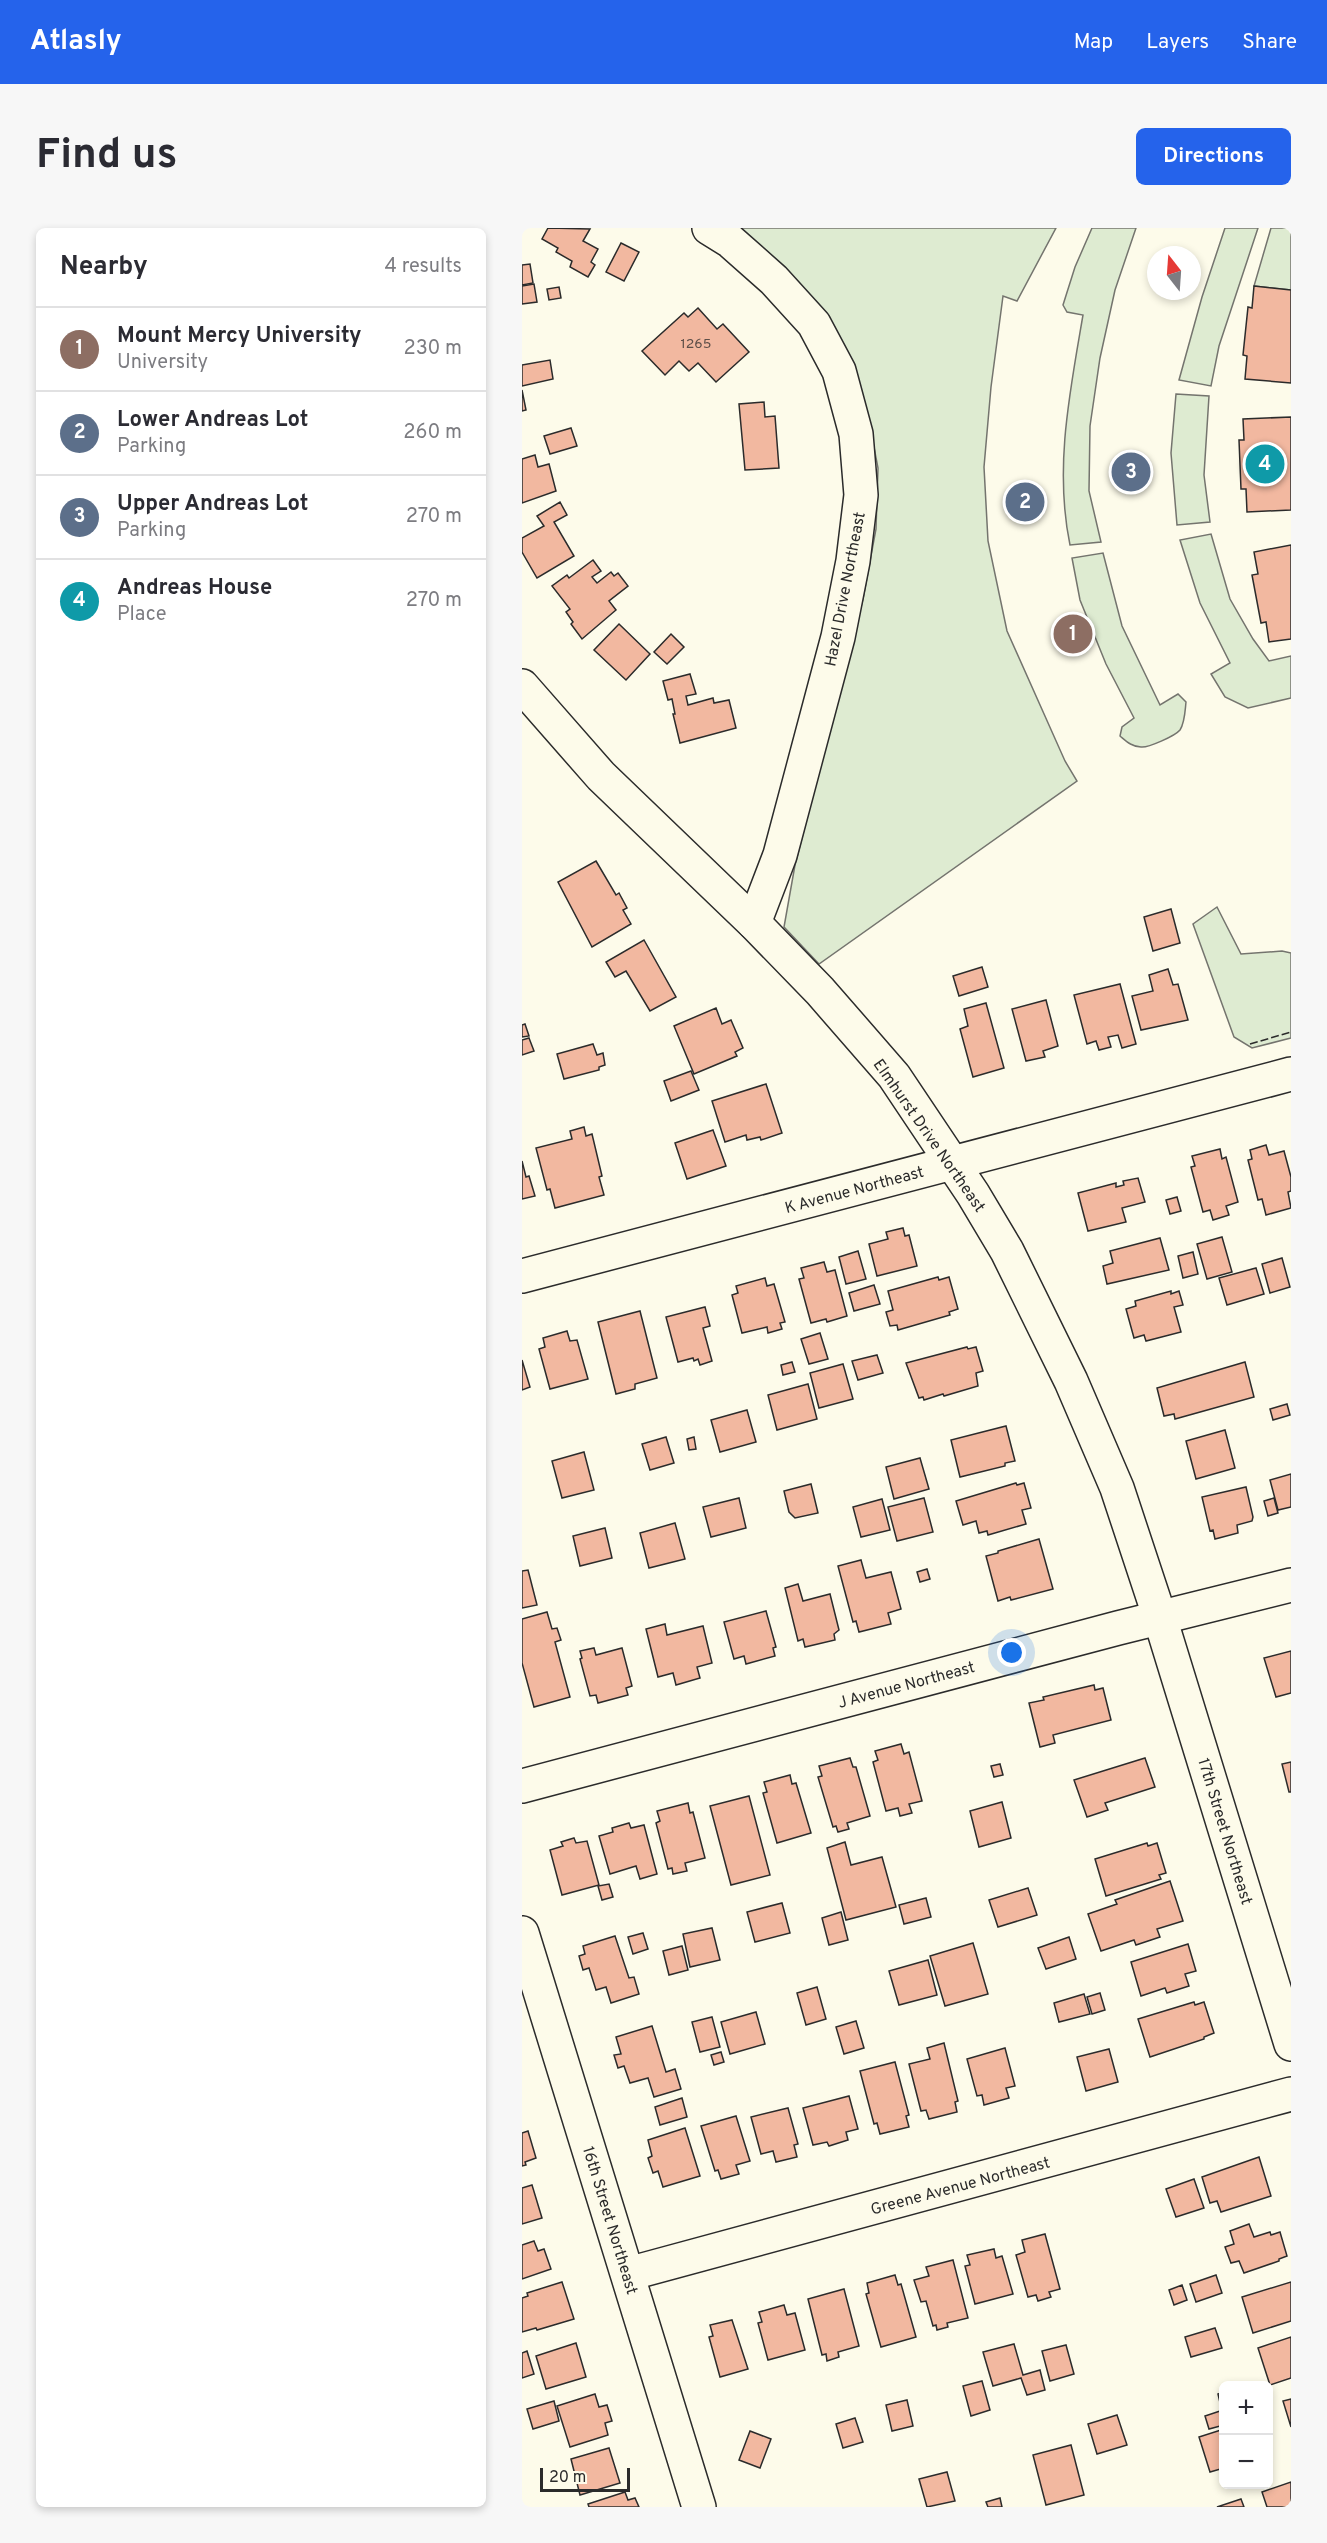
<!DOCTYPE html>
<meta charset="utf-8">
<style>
:root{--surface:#fff;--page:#f7f7f7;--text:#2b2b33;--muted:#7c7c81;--line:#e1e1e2;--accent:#2563eb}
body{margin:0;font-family:Overpass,sans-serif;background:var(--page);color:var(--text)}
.controls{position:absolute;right:18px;bottom:18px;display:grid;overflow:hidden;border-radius:9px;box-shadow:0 3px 9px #0003}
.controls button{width:54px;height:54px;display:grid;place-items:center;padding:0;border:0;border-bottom:2px solid var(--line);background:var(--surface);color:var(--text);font:30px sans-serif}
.compass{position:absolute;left:625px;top:18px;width:54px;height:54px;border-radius:50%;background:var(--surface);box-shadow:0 3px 9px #0003;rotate:343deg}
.scale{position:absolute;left:18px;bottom:15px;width:90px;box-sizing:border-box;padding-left:6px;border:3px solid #2b2b2b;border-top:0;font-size:16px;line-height:21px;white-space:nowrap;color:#2b2b2b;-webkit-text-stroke:4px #fdfbea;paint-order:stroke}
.you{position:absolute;left:490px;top:1425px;width:21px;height:21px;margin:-15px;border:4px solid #fff;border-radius:50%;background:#1a73e8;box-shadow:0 0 0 9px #1a73e833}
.badge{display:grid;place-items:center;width:39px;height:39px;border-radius:50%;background:var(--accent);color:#fff;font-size:20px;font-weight:700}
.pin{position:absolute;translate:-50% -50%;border:3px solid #fff;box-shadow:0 2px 6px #0006}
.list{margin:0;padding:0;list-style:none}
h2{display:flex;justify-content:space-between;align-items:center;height:78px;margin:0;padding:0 24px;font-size:26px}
h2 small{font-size:20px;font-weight:400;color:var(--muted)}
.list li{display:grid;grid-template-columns:39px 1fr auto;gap:18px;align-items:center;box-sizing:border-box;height:84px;padding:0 24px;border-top:2px solid var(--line)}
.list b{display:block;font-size:22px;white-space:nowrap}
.list p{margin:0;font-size:20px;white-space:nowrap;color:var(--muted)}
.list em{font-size:20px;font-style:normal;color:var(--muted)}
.map{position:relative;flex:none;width:769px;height:2279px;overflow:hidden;border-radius:9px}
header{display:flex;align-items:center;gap:36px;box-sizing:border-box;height:84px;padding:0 30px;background:var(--accent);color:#fff}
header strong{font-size:28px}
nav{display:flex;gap:33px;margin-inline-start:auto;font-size:21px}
.intro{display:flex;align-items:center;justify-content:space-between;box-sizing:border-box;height:144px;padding:0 36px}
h1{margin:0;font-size:42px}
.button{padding:15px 27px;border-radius:9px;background:var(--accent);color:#fff;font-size:21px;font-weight:700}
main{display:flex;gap:36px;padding:0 36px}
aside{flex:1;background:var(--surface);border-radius:9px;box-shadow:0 3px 9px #0003}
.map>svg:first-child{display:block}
</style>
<header>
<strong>Atlasly</strong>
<nav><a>Map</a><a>Layers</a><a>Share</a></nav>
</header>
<div class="intro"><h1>Find us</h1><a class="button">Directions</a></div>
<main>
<aside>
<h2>Nearby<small>4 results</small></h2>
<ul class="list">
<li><span class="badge" style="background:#8d6e63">1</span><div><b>Mount Mercy University</b><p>University</p></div><em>230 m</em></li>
<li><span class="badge" style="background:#5c6f8a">2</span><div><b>Lower Andreas Lot</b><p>Parking</p></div><em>260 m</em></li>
<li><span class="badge" style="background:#5c6f8a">3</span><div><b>Upper Andreas Lot</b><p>Parking</p></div><em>270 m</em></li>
<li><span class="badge" style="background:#0f9aa8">4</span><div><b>Andreas House</b><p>Place</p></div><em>270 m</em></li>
</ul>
</aside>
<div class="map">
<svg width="769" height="2279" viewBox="0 0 769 2279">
<rect width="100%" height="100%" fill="#fdfbea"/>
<g fill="#deebd1" stroke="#74746e" stroke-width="1.5">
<polygon points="211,0 534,0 495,73 481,68 469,159 462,239 466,313 485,403 543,533 555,553 297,736 262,699 273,637 341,371 354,301 356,240 345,183 330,139"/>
<path d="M 570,0 L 614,0 L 593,62 L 578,130 L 568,198 L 567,263 L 579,314 L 548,317 C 532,240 548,163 561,87 L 545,84 L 541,77 L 553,39 Z"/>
<polygon points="703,0 736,0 697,118 689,158 657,152 680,69"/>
<polygon points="749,0 769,0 769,62 732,58"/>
<polygon points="654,166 687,168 682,247 688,294 655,297 649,225"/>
<polygon points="689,306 708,371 731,411 747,433 769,428 769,470 726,480 703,469 689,446 708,435 678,375 658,312"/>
<path d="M 581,325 L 600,398 L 638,477 L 656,466 L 664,474 C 663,483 663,494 658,502 C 653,508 626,520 619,519 C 610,519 604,513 598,508 L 600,499 L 612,490 L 584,436 L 558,372 L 550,330 Z"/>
<polygon points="695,679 719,726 760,723 769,725 769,810 730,820 712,809 671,696"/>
</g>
<g fill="#f2b8a0" stroke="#2b2b2b" stroke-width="1.5">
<polygon points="26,0 68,1 61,13 76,21 69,34 73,37 66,49 48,39 50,33 34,24 36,20 20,11"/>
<polygon points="99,15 117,24 102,53 84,44"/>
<polygon points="8,36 11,55 0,57 0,37"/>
<polygon points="12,56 15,74 0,76 0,58"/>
<polygon points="732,58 769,62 769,155 723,151 725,128 721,127 726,79 730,80"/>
<polygon points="37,59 39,70 27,72 25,61"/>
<polygon points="176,80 195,101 201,96 227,124 194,154 176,135 167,143 157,133 143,147 120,123 162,85 166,89"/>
<polygon points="28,132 31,151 0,158 0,137"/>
<polygon points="0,162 4,182 0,183"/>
<polygon points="242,174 243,189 253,188 257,240 223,242 217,176"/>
<polygon points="769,189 769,282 725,284 724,261 719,261 717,212 722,212 721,191"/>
<polygon points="49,200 55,218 28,226 22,208"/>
<polygon points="13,227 16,239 27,236 34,263 0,275 0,231"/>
<polygon points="38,274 45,287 32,294 52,328 15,350 0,324 0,310 22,298 15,288"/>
<polygon points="769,317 769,411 747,414 744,394 739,395 730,347 736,346 732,324"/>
<polygon points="71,332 79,343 70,349 75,355 89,344 92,348 96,345 106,358 87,373 94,382 60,411 49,396 51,394 44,384 48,381 30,358 45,347 47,350"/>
<polygon points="97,396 128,426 104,452 72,422"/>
<polygon points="149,406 162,419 145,436 132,424"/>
<polygon points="168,446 174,466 164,468 166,477 191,470 192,475 207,472 214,500 158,515 151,486 153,486 150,471 146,472 141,453"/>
<polygon points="74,633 94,667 97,665 105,680 101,682 109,696 70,719 36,654"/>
<polygon points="649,681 658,715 631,723 622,689"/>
<polygon points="122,712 154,769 128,783 104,743 93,749 84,734"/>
<polygon points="460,739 466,759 437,768 431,748"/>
<polygon points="646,741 651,757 656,756 666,792 619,802 610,768 631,763 627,747"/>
<polygon points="598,756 614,816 600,820 596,807 586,809 589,819 577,822 574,813 565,816 552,767"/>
<polygon points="524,772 536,818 521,823 523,829 504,833 490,781"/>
<polygon points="464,775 482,840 451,849 438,801 446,798 442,781"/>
<polygon points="194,780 200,796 209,792 221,820 213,824 215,828 172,846 152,798"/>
<polygon points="3,796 7,808 0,809 0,797"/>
<polygon points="7,810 12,823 0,827 0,812"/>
<polygon points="71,816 75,827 81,825 83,837 77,839 77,842 42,851 35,826"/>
<polygon points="169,843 177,862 149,873 142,853"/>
<polygon points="244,856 260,905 239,912 238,909 225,912 224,907 203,914 190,873"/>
<polygon points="62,899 64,908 70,906 80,948 77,949 82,967 33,980 28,961 25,962 14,920 50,911 48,903"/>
<polygon points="191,902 204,938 165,951 153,915"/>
<polygon points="744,917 747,927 762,923 769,949 769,963 766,964 769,980 744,987 740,971 736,972 726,932 730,931 728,922"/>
<polygon points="698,921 700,931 704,929 716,974 704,978 707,987 691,992 688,982 681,984 669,939 673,938 670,928"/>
<polygon points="0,933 4,949 7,948 13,968 0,971"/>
<polygon points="616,950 623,974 600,980 604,994 566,1003 556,965 594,955 594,959 602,957 601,953"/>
<polygon points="655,969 659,983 648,986 644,972"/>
<polygon points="381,1000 383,1008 387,1007 395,1038 355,1048 347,1016 366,1011 364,1004"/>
<polygon points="700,1009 710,1044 685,1051 675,1016"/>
<polygon points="638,1010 647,1042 585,1056 581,1038 591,1035 588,1023"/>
<polygon points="336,1023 344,1051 324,1056 317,1029"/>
<polygon points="671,1024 676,1046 661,1050 656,1028"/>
<polygon points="760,1030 768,1059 748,1065 740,1036"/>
<polygon points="302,1034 305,1044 313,1042 325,1088 305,1094 304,1091 289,1095 277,1051 282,1050 279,1040"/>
<polygon points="734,1040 742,1066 705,1077 697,1050"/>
<polygon points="416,1049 417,1052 427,1049 436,1081 427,1084 428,1087 376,1102 375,1097 368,1098 364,1084 371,1082 366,1063"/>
<polygon points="243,1050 245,1058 252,1056 263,1094 258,1095 260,1101 246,1105 245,1099 220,1105 210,1067 216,1065 214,1058"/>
<polygon points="352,1057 358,1076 332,1083 327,1065"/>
<polygon points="649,1063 649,1066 657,1063 661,1077 652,1079 659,1104 624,1113 622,1107 612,1110 604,1081 614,1078 613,1073"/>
<polygon points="183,1079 188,1098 181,1100 190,1133 178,1137 176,1131 172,1133 171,1130 156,1134 144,1089"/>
<polygon points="118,1083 135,1150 113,1156 113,1161 94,1166 76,1094"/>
<polygon points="45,1103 48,1113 55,1112 66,1151 28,1161 17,1121 23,1119 21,1110"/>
<polygon points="298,1105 306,1131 287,1136 279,1111"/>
<polygon points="445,1119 446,1121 454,1119 461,1143 454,1145 456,1158 422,1168 421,1166 402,1172 401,1169 397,1170 384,1135"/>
<polygon points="355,1127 361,1145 336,1152 330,1133"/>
<polygon points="0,1132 8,1159 0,1162"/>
<polygon points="270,1134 273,1144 261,1147 259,1137"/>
<polygon points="723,1134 732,1169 653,1191 652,1186 642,1188 635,1160"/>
<polygon points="321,1136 331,1171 297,1180 288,1145"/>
<polygon points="286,1156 295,1191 255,1202 246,1167"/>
<polygon points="765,1176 768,1187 751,1192 748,1181"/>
<polygon points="225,1182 234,1214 198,1224 189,1192"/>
<polygon points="484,1198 493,1233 483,1235 483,1238 438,1249 429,1212"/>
<polygon points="703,1202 713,1240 674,1251 664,1213"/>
<polygon points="144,1209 152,1235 128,1242 120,1216"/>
<polygon points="172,1209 174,1221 167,1222 165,1211"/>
<polygon points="62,1224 72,1262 40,1270 30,1233"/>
<polygon points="398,1230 407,1261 372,1271 364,1239"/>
<polygon points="769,1246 769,1279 756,1282 748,1252"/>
<polygon points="494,1255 495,1257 502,1255 509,1280 500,1282 504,1296 466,1307 465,1303 457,1305 454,1293 441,1297 434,1273"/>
<polygon points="289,1256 296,1285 273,1290 267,1284 262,1263"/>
<polygon points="724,1259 731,1289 730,1293 715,1297 716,1305 693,1311 691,1302 688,1303 680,1269"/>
<polygon points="217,1270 224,1300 189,1309 181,1279"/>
<polygon points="402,1270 411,1304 375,1313 366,1279"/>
<polygon points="752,1270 756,1285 746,1288 742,1273"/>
<polygon points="360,1271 368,1302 339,1309 331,1279"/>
<polygon points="153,1295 163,1331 127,1340 118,1305"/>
<polygon points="83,1300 90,1330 58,1338 51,1308"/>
<polygon points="517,1311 531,1361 489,1372 488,1369 476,1373 464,1328 476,1325 476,1323"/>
<polygon points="339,1332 344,1350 369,1344 379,1381 366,1385 369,1396 337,1404 334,1393 331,1394 316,1338"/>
<polygon points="405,1341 408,1351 398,1354 395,1344"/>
<polygon points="6,1342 15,1377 0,1380 0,1343"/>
<polygon points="276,1356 281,1373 308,1366 317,1402 312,1406 313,1412 283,1419 281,1411 276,1413 263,1360"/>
<polygon points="244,1383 254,1419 251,1420 253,1428 224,1436 222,1428 212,1431 202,1394"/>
<polygon points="25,1384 30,1401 35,1400 39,1412 33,1414 48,1469 12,1479 0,1435 0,1391"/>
<polygon points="143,1396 145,1407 181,1398 190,1435 175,1439 178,1450 154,1457 151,1445 136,1449 124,1401"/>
<polygon points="72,1420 74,1427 100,1420 110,1458 104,1460 106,1467 76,1475 74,1467 68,1468 58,1431 60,1430 58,1423"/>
<polygon points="769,1423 769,1465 754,1469 742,1430"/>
<polygon points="572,1457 573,1462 581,1460 589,1492 531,1507 533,1515 518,1519 507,1475 522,1472 521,1469"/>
<polygon points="379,1516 382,1526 387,1524 400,1573 387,1576 390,1585 378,1588 376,1580 364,1583 351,1534 356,1532 353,1523"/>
<polygon points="328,1530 331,1539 334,1539 348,1588 325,1595 327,1601 316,1604 314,1598 311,1599 296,1549 300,1548 297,1538"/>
<polygon points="623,1530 633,1559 583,1575 586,1582 565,1589 552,1552"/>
<polygon points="769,1534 769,1564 767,1564 760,1536"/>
<polygon points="478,1536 481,1547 472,1549 469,1538"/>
<polygon points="268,1547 270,1556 274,1555 289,1605 255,1615 241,1565 245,1564 242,1554"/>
<polygon points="227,1568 248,1647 209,1657 188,1578"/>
<polygon points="480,1574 489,1610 457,1619 448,1583"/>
<polygon points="166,1575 168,1585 171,1584 183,1630 163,1635 165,1643 151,1646 150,1640 146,1641 134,1595 138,1593 135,1583"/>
<polygon points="107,1595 109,1600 122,1597 135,1646 118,1651 114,1638 88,1646 77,1608 91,1604 90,1600"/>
<polygon points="52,1610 54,1615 65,1613 77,1657 40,1667 28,1622 41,1618 39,1614"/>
<polygon points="323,1614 329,1637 360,1629 374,1679 324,1692 305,1620"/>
<polygon points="625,1615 626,1618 635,1615 644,1645 637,1647 639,1651 584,1668 573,1631"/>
<polygon points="648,1653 661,1693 635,1701 638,1709 614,1717 612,1712 579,1723 566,1686 595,1676 593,1672"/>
<polygon points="87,1656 91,1669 80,1672 76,1658"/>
<polygon points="506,1660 515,1687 476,1699 467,1672"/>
<polygon points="404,1670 409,1689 382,1696 377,1677"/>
<polygon points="260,1675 268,1705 233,1714 225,1684"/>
<polygon points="319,1684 326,1712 307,1717 300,1690"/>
<polygon points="190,1700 198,1732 168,1739 161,1706"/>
<polygon points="121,1705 126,1721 111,1726 106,1709"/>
<polygon points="93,1708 107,1750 112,1749 117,1766 89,1775 84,1759 74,1762 67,1740 61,1742 57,1728 63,1726 61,1718"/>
<polygon points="547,1709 554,1731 524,1741 516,1720"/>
<polygon points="451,1715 466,1766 423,1778 408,1728"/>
<polygon points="666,1716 674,1743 663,1746 667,1758 645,1765 643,1760 619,1768 609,1734"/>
<polygon points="160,1718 166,1742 147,1747 141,1723"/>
<polygon points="406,1732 415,1767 377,1777 367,1743"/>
<polygon points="295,1759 304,1791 284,1797 275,1765"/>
<polygon points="578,1765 583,1782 570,1786 565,1769"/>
<polygon points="562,1766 568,1786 537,1794 532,1775"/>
<polygon points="672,1774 673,1777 682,1774 692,1805 682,1809 682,1811 628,1829 616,1791"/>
<polygon points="234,1784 243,1816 208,1826 199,1794"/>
<polygon points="190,1789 198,1819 178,1824 170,1794"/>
<polygon points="334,1793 342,1820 322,1826 314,1799"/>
<polygon points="130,1798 144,1844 153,1841 159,1861 132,1869 126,1850 108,1855 102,1838 96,1840 92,1827 99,1826 94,1809"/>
<polygon points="422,1815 436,1873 433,1874 435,1884 407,1891 404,1882 399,1883 387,1836 408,1831 405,1820"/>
<polygon points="483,1820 493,1858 484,1860 487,1870 462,1877 460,1867 455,1868 445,1831"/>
<polygon points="587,1821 596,1854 564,1863 555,1829"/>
<polygon points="199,1824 202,1834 192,1837 189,1827"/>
<polygon points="373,1834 387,1887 384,1888 387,1899 358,1906 355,1895 352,1896 338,1843"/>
<polygon points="327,1868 336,1901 324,1904 326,1912 307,1918 305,1914 291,1917 281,1880"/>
<polygon points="160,1870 165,1889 138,1897 133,1879"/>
<polygon points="266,1880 276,1916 272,1917 275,1929 254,1934 251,1923 239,1926 229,1889"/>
<polygon points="214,1888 228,1933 214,1937 217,1946 199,1951 196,1942 193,1943 179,1898"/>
<polygon points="163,1900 178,1948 141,1959 136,1943 131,1945 126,1930 130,1928 126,1912"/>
<polygon points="6,1903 14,1930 3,1934 4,1937 0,1938 0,1905"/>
<polygon points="737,1929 749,1968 699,1984 695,1973 688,1975 680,1949"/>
<polygon points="672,1951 682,1980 654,1989 644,1961"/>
<polygon points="10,1957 20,1990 0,1996 0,1960"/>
<polygon points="727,1996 732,2009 748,2004 749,2007 758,2004 765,2028 757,2031 757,2033 722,2045 717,2033 709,2035 703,2019 712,2016 708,2003"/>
<polygon points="523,2006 538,2061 527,2064 529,2069 516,2073 514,2067 506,2069 494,2027 503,2024 500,2012"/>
<polygon points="12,2013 16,2023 22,2021 29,2041 0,2051 0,2017"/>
<polygon points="472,2021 474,2030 480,2028 491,2066 453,2076 443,2038 448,2037 445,2027"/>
<polygon points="431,2032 446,2090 425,2095 426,2099 415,2102 414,2097 411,2098 404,2073 399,2074 392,2052 407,2048 404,2039"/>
<polygon points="373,2047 376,2057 379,2056 394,2109 359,2119 344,2066 347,2065 345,2055"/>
<polygon points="694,2047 700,2065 674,2074 668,2056"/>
<polygon points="40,2054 52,2091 15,2102 14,2100 0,2104 0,2070 6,2068 5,2065"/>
<polygon points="769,2054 769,2093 731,2105 720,2069"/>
<polygon points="660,2057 665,2072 652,2077 647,2062"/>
<polygon points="322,2061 337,2118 316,2124 317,2129 305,2133 304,2126 300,2127 286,2071"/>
<polygon points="262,2077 265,2087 273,2085 283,2122 246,2132 236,2095 240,2094 237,2084"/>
<polygon points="210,2092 226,2141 198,2149 187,2109 191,2108 188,2097"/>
<polygon points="693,2100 700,2120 669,2129 663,2109"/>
<polygon points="769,2109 769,2150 748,2157 736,2120"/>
<polygon points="54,2115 64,2149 24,2161 14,2128"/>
<polygon points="492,2116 501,2147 518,2142 523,2162 505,2167 499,2150 471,2158 461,2124"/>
<polygon points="544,2117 552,2146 528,2153 520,2123"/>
<polygon points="5,2123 12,2146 0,2150 0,2125"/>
<polygon points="460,2153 468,2182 449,2188 441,2158"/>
<polygon points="702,2164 702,2179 699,2179 696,2166"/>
<polygon points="73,2166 77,2179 85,2177 90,2193 83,2195 86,2207 48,2219 35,2178"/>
<polygon points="769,2171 769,2199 761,2173"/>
<polygon points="385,2172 391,2198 370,2203 364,2177"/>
<polygon points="32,2173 37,2193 11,2201 5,2181"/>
<polygon points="701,2182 702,2197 687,2201 683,2188"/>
<polygon points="595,2187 605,2217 575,2226 566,2196"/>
<polygon points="333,2190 341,2214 321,2220 314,2196"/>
<polygon points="702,2201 702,2240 688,2244 677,2209"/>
<polygon points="228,2203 249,2211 238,2240 217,2232"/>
<polygon points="549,2217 562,2267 524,2277 511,2227"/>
<polygon points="87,2220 98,2255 58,2267 49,2231"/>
<polygon points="425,2244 433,2273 405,2279 397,2251"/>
<polygon points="769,2254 769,2279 745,2279 740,2264"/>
<polygon points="103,2264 106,2272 113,2270 117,2279 67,2279 66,2276"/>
<polygon points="478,2270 480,2279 466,2279 464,2274"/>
<polygon points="719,2271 722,2279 695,2279"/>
</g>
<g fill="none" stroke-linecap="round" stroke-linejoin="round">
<defs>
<g id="minor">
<polyline points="187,0 208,13 252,52 292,96 317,143 334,206 339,267 331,333 316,409 258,627 232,695"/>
<polyline points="0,458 79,548 232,695 298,763 372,848 451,966 485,1023 549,1153 595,1260 638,1390 769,1816"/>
<polyline points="0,1048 769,846"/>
<polyline points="0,1558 596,1400 769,1357"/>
<polyline points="0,1705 177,2279"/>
<polyline points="106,2046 769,1866"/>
</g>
</defs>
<use href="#minor" stroke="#2b2b2b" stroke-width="36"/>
<use href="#minor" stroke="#fdfbea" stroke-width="33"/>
<polyline stroke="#2b2b2b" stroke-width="1.5" stroke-dasharray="8 3" stroke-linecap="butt" points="728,816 769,804"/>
</g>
<g text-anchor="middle" stroke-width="4.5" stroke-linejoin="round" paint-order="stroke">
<g font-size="14" fill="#5d4e48">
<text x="174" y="120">1265</text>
</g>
<g font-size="16" fill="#2b2b2b" stroke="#fdfbea">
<text transform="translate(322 361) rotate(-79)" y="6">Hazel Drive Northeast</text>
<text transform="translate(408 907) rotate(55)" y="6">Elmhurst Drive Northeast</text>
<text transform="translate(332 961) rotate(-15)" y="6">K Avenue Northeast</text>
<text transform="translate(384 1456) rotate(-15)" y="6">J Avenue Northeast</text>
<text transform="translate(704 1603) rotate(73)" y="6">17th Street Northeast</text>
<text transform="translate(438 1957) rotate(-15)" y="6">Greene Avenue Northeast</text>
<text transform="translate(89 1992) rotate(73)" y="6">16th Street Northeast</text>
</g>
</g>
</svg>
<div class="controls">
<button>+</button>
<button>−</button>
</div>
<svg class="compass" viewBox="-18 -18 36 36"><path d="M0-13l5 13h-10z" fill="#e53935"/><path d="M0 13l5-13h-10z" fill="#7c7c81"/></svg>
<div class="scale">20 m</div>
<div class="you"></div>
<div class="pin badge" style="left:551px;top:406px;background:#8d6e63">1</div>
<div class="pin badge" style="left:503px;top:274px;background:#5c6f8a">2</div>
<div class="pin badge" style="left:609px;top:244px;background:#5c6f8a">3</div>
<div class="pin badge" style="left:743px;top:236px;background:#0f9aa8">4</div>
</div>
</main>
